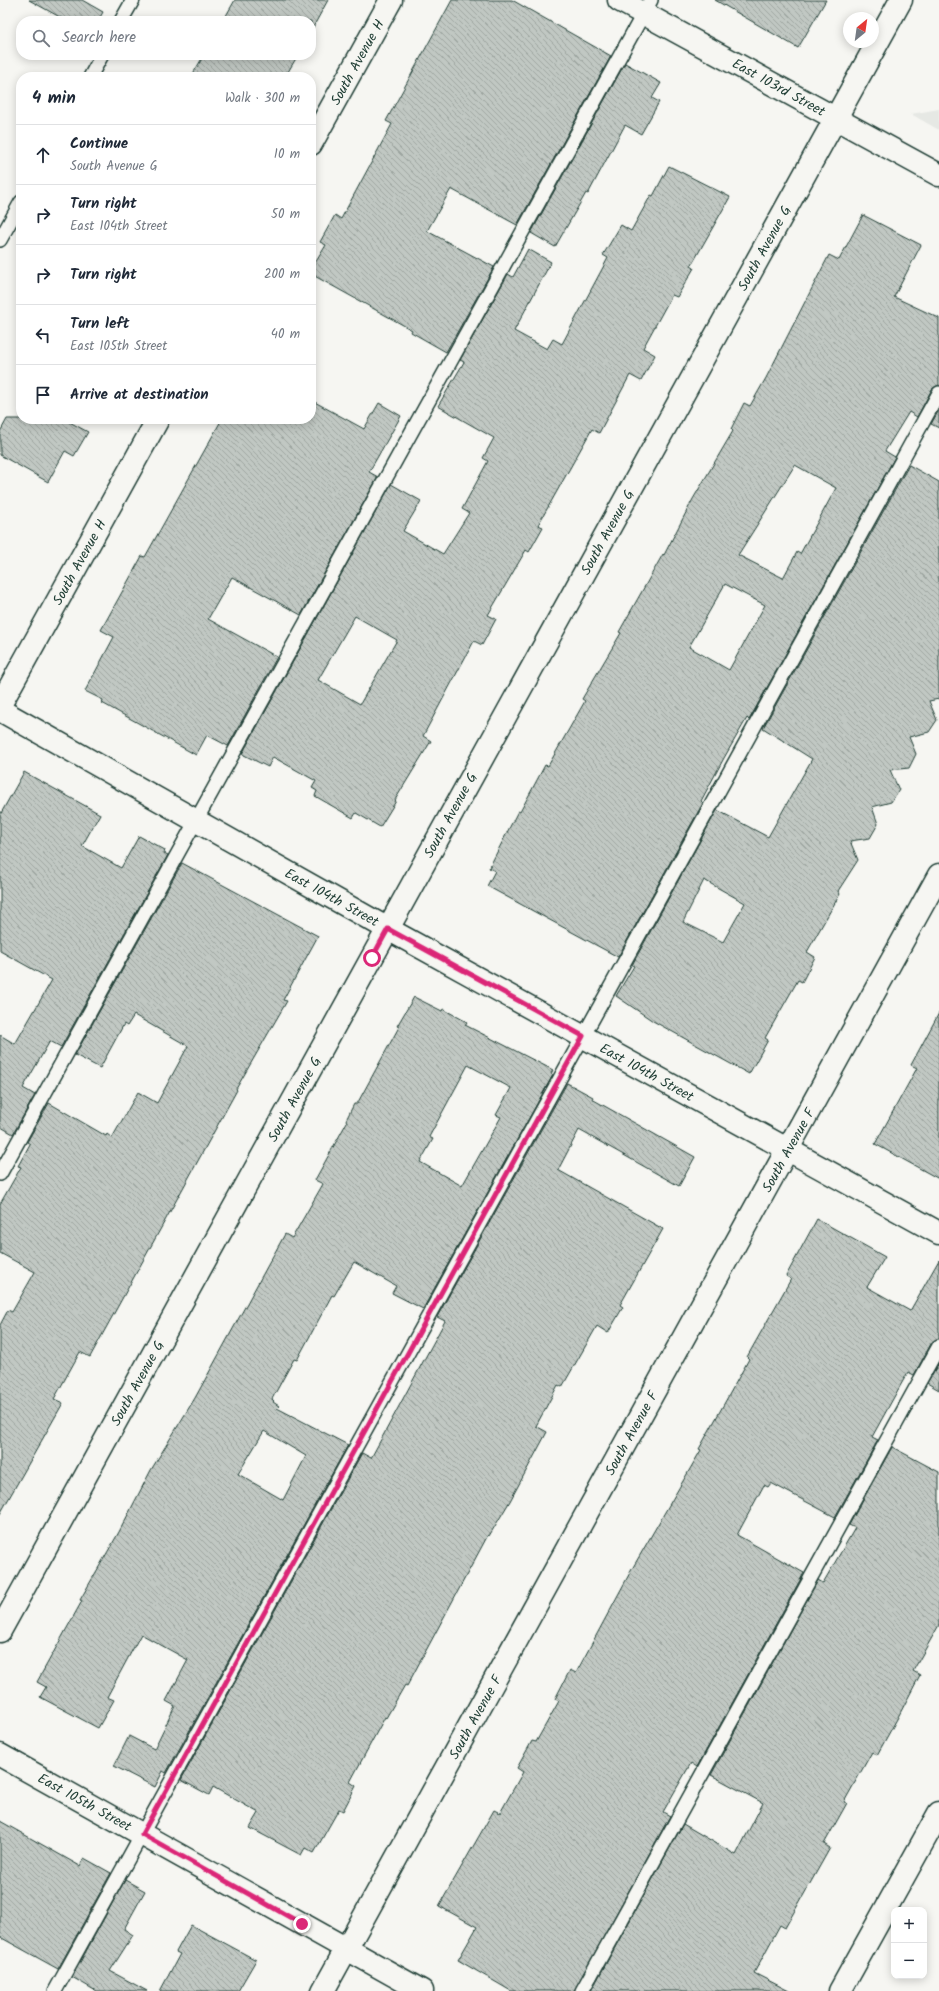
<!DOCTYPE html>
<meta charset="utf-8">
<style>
:root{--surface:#fff;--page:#f6f6f7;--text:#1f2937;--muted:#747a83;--line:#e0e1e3}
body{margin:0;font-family:Kalam,sans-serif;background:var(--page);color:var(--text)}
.controls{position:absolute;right:12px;bottom:12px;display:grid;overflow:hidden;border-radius:8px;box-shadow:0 2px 10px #0003}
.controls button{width:36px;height:36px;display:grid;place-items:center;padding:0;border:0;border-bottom:1px solid var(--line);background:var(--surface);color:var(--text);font:20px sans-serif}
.compass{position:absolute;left:843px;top:12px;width:36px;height:36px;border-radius:50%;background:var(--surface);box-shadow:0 2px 10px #0003;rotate:29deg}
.stop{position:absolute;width:12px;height:12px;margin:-9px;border:3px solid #db2777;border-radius:50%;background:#fff}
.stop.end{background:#db2777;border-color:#fff;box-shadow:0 1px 4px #0008}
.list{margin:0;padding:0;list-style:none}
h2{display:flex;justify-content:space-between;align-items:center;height:52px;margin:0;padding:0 16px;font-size:17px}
h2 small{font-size:13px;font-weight:400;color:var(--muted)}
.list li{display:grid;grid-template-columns:26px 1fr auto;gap:12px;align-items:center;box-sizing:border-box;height:60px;padding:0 16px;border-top:1px solid var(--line)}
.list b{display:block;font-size:15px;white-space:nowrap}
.list p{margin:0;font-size:13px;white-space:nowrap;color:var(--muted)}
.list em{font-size:13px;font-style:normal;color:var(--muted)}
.icon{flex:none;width:22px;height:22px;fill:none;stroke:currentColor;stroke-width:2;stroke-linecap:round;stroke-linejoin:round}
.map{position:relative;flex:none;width:939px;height:1991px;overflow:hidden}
.search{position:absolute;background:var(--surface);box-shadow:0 2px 10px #0003;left:16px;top:16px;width:300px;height:44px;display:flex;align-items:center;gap:10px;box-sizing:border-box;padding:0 14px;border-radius:16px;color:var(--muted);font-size:15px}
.panel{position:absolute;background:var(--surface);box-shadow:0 2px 10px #0003;left:16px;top:72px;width:300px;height:352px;border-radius:16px}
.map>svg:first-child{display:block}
</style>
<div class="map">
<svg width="939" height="1991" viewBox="0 0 939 1991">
<defs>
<pattern id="building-back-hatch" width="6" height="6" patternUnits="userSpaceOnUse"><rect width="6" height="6" fill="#c1c8c3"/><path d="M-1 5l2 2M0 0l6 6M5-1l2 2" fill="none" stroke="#9ca49f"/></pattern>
</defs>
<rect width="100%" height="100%" fill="#f6f6f2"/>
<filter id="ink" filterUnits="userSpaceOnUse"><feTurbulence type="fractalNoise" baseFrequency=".025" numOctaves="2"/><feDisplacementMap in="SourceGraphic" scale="8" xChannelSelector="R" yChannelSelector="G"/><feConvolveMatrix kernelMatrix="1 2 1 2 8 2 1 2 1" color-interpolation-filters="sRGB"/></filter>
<g filter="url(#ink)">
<polygon fill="#e6e8e4" points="939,109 939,130 911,114"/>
<g fill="url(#building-back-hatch)" stroke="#1f3d34" fill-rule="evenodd">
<polygon points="29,0 82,0 103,12 98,21 67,21"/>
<polygon points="235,0 328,0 311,31 311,21 223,21"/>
<polygon points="452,0 512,0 611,56 517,225 451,189 427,231 494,267 446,352 411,332 412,330 311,274 311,270 326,245 320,242 335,215 341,219 392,124 386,121"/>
<polygon points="715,0 826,0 798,48"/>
<polygon points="204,55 298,55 285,77 191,77"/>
<polygon points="625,63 661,83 652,98 659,102 641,134 625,125 588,194 586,193 555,247 531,233"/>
<path d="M 669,166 L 730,197 L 691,266 L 694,268 L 677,297 L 672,295 L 643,348 L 655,355 L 641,381 L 630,375 L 599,433 L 592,429 L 538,525 L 543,527 L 529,552 L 526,550 L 488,615 L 496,619 L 482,645 L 474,641 L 423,736 L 431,741 L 395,800 L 396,801 L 380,827 L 356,813 L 353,818 L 315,796 L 317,791 L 312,788 L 316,781 L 273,757 L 268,767 L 242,754 L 391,484 L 421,501 L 403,531 L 443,554 L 469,513 L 462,509 L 488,461 L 483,458 L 494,438 L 438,406 L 464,362 L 460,360 L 508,274 L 513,277 L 528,249 L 551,262 L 514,331 L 547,349 L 553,339 L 562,344 L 608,258 L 603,255 L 621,225 L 631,231 L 651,195 L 653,196 ZM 355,616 L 397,640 L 360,704 L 318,680 Z"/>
<path d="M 863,215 L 921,245 L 894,297 L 939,318 L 939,385 L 932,389 L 917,417 L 909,412 L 885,451 L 895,457 L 749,720 L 747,718 L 724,758 L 701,801 L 703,803 L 618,957 L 487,886 L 495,871 L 489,868 L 518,811 L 520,812 L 545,765 L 548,766 L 585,701 L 582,699 L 621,633 L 619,632 L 663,554 L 664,555 L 693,499 L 733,431 L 731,429 L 744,403 L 750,406 L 766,378 L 829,255 L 839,260 ZM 795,465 L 836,488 L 800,554 L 797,552 L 783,578 L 738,555 ZM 725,584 L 765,605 L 729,670 L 689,647 Z"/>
<polygon points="311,400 364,429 379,403 401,416 369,472 378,477 301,615 232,577 208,619 277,657 228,746 207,735 196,755 102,703 103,700 85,691 114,637 101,630 142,556 145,557 222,419 311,419"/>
<polygon points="939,410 939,428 931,424"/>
<polygon points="7,419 64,419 88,432 74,456 65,451 48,482 0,455 0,432"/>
<path d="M 909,465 L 939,482 L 939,699 L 929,701 L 937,720 L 929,732 L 909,737 L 916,754 L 909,768 L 890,770 L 899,790 L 891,802 L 872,807 L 878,824 L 870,838 L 850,841 L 858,860 L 838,891 L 840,894 L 807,952 L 815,957 L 802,982 L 798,980 L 765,1038 L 768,1040 L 749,1074 L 653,1021 L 616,996 L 634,966 L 632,965 L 717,810 L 768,837 L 812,759 L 763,728 ZM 704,880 L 745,903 L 723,942 L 683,922 Z"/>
<polygon points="24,772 100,814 82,846 121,868 139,836 165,850 164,853 168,855 61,1047 50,1041 23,1088 35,1095 13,1134 1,1127 0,1129 0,1035 15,1044 52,980 0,951 0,815"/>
<polygon points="182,863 318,936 283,1000 287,1001 236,1089 237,1090 90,1357 80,1352 54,1399 63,1403 0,1514 0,1325 8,1310 12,1312 35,1272 0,1253 0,1204 21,1167 18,1166 30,1144 27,1142 49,1103 106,1136 107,1134 112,1138 138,1092 157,1103 188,1046 134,1015 127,1026 124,1024 100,1068 75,1055"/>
<path d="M 414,997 L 442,1011 L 443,1009 L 467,1022 L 465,1025 L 553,1070 L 551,1074 L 553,1075 L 423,1309 L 392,1293 L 396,1286 L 354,1262 L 334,1296 L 332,1295 L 297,1360 L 294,1359 L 272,1399 L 274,1401 L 273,1402 L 279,1406 L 277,1408 L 348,1445 L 166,1773 L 163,1771 L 155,1787 L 114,1766 L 129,1736 L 154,1749 L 175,1706 L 166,1701 L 188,1660 L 141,1634 L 107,1697 L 114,1700 L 98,1728 L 40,1697 L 46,1687 L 37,1682 L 82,1601 L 80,1600 L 119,1532 L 151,1470 L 195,1398 L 285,1234 L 292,1238 L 323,1184 L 315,1180 L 347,1122 L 346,1120 L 354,1104 L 357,1104 L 399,1027 L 397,1026 ZM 468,1065 L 511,1088 L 496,1115 L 501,1117 L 462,1186 L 420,1162 L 433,1139 L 429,1137 ZM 264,1431 L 306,1456 L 283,1500 L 238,1474 Z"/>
<polygon points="939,1013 939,1179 875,1144 917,1068 911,1065"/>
<polygon points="567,1083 593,1097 592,1099 695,1157 679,1186 579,1130 558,1170 663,1229 620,1305 623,1307 608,1333 597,1326 562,1387 558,1385 536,1426 547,1432 510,1501 489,1536 488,1535 407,1686 405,1685 386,1718 385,1717 350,1782 356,1786 343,1811 339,1809 314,1853 305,1848 301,1855 250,1828 259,1813 213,1787 209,1795 181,1780 362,1453 371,1458 445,1321 437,1317"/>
<polygon points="817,1219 885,1257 867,1287 910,1311 939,1260 939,1338 932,1342 914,1375 908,1372 899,1388 872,1437 878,1440 835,1517 771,1483 768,1487 764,1485 737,1535 804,1573 697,1767 691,1763 663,1812 670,1816 574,1991 511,1991 458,1960 477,1927 439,1906 494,1810 500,1813 523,1772 517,1768 532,1741 536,1742 559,1701 555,1699 570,1670 576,1673 632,1569 701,1450 699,1449 749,1359 747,1357 791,1279 786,1276"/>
<polygon points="939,1363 939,1390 927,1383"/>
<polygon points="892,1447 939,1472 939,1625 913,1671 920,1675 897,1719 877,1755 872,1752 844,1802 847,1803 824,1844 830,1848 785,1928 780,1925 754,1973 789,1991 591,1991 683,1824 736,1855 763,1803 711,1775 818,1580 823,1583 855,1528 849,1525"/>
<polygon points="0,1821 80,1866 84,1858 111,1873 58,1969 0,1937"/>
<polygon points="125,1880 145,1891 124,1929 133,1935 110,1971 147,1991 96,1991 72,1977"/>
<polygon points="191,1925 256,1960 238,1991 160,1991 180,1954 176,1952"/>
</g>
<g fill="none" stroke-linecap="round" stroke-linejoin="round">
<defs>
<g id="lane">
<polyline points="121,21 133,0"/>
<polyline points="90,77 102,55"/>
<polyline points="0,240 21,202"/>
<polyline points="0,1174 651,0"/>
<polyline points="55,1991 939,393"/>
<polyline points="582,1991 939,1346"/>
</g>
<g id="street">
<polyline points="619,0 939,175"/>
<polyline points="311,144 391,0"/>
<polyline points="0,705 158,419"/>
<polyline points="0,710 388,929 939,1233"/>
<polyline points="0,1631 901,0"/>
<polyline points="0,1755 422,1991"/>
<polyline points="323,1991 939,875"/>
<polyline points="840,1991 939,1813"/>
</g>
</defs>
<use href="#lane" stroke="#1f3d34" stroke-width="16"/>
<use href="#street" stroke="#1f3d34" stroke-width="25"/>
<use href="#lane" stroke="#f6f6f2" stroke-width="13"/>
<use href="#street" stroke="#f6f6f2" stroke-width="22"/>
</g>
</g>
<g fill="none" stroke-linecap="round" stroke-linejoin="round" filter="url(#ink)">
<polyline stroke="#db2777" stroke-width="5" points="302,1924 142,1834 583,1036 388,929 372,958"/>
</g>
<g text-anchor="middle" stroke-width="3" stroke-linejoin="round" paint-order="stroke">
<g font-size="14" fill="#1f3d34" stroke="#f6f6f2">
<text transform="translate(357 62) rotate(-61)" y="5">South Avenue H</text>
<text transform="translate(779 87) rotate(29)" y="5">East 103rd Street</text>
<text transform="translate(764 248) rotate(-61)" y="5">South Avenue G</text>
<text transform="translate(607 532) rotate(-61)" y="5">South Avenue G</text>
<text transform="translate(79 562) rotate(-61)" y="5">South Avenue H</text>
<text transform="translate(450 815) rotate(-61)" y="5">South Avenue G</text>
<text transform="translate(332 897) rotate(29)" y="5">East 104th Street</text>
<text transform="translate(647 1072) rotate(29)" y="5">East 104th Street</text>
<text transform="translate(294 1099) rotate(-61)" y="5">South Avenue G</text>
<text transform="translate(788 1150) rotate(-61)" y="5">South Avenue F</text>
<text transform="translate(137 1383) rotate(-61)" y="5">South Avenue G</text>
<text transform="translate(631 1433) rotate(-61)" y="5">South Avenue F</text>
<text transform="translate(475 1717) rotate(-61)" y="5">South Avenue F</text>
<text transform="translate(85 1802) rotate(29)" y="5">East 105th Street</text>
</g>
</g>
</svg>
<div class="controls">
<button>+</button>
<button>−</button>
</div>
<svg class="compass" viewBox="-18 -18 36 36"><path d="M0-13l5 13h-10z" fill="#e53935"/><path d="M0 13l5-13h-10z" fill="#747a83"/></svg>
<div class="stop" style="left:372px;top:958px"></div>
<div class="stop end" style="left:302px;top:1924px"></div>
<div class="search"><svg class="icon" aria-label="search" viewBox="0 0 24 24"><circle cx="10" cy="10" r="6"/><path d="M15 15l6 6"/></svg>Search here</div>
<section class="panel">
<h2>4 min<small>Walk · 300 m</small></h2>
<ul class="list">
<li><svg class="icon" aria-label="ahead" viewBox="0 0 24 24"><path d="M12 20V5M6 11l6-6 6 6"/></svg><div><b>Continue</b><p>South Avenue G</p></div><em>10 m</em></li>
<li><svg class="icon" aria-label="right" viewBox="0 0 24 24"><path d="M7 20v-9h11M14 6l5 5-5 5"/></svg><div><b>Turn right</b><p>East 104th Street</p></div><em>50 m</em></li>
<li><svg class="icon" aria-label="right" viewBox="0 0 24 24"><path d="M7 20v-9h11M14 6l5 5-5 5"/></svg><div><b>Turn right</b></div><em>200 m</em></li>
<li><svg class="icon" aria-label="left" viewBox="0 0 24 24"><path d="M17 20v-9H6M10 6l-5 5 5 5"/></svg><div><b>Turn left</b><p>East 105th Street</p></div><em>40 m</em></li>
<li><svg class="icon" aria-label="arrive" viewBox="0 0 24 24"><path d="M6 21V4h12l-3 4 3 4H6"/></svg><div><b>Arrive at destination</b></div></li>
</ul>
</section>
</div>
